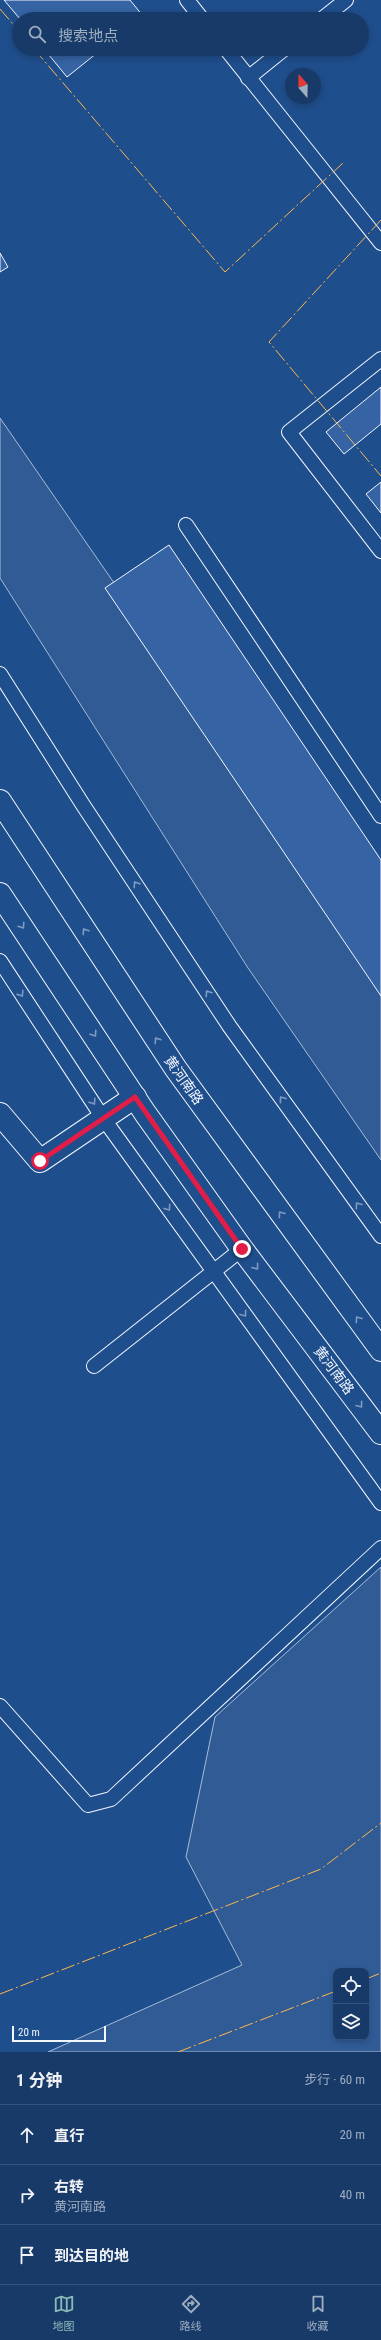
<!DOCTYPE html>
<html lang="zh">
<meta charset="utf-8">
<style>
:root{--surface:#173a69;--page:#244571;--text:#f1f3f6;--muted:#9eadc0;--line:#36547d;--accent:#8bbbb9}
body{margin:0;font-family:"Roboto Condensed","Noto Sans SC",sans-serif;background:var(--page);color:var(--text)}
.controls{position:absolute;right:12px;bottom:12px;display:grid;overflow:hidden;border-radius:8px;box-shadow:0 2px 6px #0003}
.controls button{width:36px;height:36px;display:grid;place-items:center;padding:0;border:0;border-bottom:1px solid var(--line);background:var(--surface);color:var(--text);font:20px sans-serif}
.compass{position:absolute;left:285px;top:68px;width:36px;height:36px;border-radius:50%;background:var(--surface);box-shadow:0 2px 6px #0003;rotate:340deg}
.scale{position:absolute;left:12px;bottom:10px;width:94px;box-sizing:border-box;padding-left:4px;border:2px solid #f2f6ff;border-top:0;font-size:11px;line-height:14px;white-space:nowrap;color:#f2f6ff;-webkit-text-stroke:3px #1f4e8c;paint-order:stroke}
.stop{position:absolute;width:12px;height:12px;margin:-9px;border:3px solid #e11d48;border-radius:50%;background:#fff}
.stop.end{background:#e11d48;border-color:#fff;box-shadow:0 1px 4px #0008}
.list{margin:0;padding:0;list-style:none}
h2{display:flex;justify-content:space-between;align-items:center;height:52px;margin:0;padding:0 16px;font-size:17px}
h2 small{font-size:13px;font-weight:400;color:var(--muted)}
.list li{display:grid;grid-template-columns:26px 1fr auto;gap:12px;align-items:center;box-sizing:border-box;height:60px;padding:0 16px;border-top:1px solid var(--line)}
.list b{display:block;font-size:15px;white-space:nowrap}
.list p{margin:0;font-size:13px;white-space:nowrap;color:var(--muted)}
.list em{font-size:13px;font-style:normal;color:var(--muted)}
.icon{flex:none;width:22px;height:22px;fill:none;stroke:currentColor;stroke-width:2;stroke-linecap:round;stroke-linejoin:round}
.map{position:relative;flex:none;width:381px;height:2052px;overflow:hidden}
.search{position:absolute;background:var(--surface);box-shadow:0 2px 6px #0003;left:12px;right:12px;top:12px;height:44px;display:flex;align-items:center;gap:10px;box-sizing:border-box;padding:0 14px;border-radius:22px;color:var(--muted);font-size:15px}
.sheet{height:232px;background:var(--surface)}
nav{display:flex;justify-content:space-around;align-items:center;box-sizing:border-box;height:56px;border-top:1px solid var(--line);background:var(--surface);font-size:11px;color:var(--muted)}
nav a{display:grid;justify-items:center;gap:2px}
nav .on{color:var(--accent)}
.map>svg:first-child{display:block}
</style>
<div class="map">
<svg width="381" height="2052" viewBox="0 0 381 2052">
<rect width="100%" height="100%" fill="#1f4e8c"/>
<g fill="#305b95" stroke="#a8bbd7" fill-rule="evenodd">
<polygon points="0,418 381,969 381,1160 248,968 0,578"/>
<path d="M 381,1567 L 381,2052 L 48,2052 L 242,1965 L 186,1857 L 215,1717 ZM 336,1971 L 366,1971 L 366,2037 L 336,2037 Z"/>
</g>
<g fill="#3563a3" stroke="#f2f6ff">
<polygon points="4,0 130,0 143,16 139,19 20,19"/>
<polygon points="44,49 102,49 67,77"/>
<polygon points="0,253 8,267 0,272"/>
<polygon points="381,387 381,424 344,454 326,432"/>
<polygon points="381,482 381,513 366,494"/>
<polygon points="169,545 381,860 381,996 105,588"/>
</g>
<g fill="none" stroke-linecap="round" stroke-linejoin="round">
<defs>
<g id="lane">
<polyline points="187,0 202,19"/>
<polyline points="322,19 346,0"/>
<polyline points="226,49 381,243"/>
<polyline points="248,78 284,49"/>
<polyline points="381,359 289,432 381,551"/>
<polyline points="186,525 381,816"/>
<polyline points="0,674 83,805 230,1027 381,1236"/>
<polyline points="0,961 103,1118 381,1503"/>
<polyline points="94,1366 242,1249"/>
<polyline points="0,1706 88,1805 111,1799 381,1548"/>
</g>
<polyline id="street" points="0,1114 40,1161 135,1097"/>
<g id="primary">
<polyline points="0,801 176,1069 381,1350"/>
<polyline points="0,894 145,1113 242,1249 381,1433"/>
</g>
</defs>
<use href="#lane" stroke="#f2f6ff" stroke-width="16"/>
<use href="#street" stroke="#f2f6ff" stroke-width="24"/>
<use href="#primary" stroke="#f2f6ff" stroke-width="24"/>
<use href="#lane" stroke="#1f4e8c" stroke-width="14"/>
<use href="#street" stroke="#1f4e8c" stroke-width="22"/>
<use href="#primary" stroke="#1f4e8c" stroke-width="22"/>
<g stroke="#ffb74d" stroke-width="1" stroke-dasharray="14 3 2 3" stroke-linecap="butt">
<polyline points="0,9 19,31"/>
<polyline points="34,49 225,272 343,163"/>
<polyline points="381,220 269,342 381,476"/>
<polyline points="366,1979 381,1973"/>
<polyline points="0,1994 321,1869 381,1823"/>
<polyline points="178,2052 336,1991"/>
</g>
</g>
<defs><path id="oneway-chevron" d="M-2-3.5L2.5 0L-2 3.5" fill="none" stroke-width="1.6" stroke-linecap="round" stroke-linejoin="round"/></defs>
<g stroke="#7e9ac0">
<use href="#oneway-chevron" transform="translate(136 884) rotate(-123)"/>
<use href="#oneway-chevron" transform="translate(22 926) rotate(56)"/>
<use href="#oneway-chevron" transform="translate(85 931) rotate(-123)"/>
<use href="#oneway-chevron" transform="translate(208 993) rotate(-123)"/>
<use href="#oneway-chevron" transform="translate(21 994) rotate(57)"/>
<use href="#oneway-chevron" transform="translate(94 1034) rotate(56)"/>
<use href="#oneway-chevron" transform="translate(157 1040) rotate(-123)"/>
<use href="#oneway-chevron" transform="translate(282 1099) rotate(-126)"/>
<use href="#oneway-chevron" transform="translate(93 1102) rotate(57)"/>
<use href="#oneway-chevron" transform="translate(358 1205) rotate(-126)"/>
<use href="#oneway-chevron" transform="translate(168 1208) rotate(54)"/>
<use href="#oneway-chevron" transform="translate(281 1214) rotate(-126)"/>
<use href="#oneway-chevron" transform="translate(256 1267) rotate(53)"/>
<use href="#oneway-chevron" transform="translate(244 1314) rotate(54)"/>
<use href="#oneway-chevron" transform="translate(358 1319) rotate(-126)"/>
<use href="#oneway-chevron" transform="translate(360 1405) rotate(53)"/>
</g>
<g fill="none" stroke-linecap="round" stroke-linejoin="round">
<polyline stroke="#e11d48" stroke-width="5" points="40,1161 135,1097 242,1249"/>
</g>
<g text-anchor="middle" stroke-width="3" stroke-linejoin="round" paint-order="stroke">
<g font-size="14" fill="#f2f6ff" stroke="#1f4e8c">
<text transform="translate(184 1080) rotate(55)" y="5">黄河南路</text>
<text transform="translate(334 1370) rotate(53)" y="5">黄河南路</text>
</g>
</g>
</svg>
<div class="controls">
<button><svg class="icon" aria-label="locate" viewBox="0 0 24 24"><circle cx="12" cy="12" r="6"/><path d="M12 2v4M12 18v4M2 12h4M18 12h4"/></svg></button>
<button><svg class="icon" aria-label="layers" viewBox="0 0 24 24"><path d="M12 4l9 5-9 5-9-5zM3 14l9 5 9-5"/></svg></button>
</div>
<svg class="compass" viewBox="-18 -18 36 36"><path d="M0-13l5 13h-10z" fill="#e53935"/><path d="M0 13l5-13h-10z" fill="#9eadc0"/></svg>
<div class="scale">20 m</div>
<div class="stop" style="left:40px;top:1161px"></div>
<div class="stop end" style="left:242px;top:1249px"></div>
<div class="search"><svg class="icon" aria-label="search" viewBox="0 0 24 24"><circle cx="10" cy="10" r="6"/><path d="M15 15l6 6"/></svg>搜索地点</div>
</div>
<section class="sheet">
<h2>1 分钟<small>步行 · 60 m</small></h2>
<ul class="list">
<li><svg class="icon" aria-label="ahead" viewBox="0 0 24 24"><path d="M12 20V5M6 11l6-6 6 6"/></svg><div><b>直行</b></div><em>20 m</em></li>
<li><svg class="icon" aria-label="right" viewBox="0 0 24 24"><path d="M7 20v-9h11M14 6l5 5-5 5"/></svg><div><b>右转</b><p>黄河南路</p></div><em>40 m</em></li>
<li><svg class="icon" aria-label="arrive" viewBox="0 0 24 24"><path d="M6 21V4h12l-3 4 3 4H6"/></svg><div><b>到达目的地</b></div></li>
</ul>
</section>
<nav>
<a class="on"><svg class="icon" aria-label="map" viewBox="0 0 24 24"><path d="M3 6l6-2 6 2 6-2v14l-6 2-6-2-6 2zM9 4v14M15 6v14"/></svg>地图</a>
<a><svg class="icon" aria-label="directions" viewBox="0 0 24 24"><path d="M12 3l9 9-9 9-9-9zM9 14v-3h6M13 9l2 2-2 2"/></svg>路线</a>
<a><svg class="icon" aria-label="saved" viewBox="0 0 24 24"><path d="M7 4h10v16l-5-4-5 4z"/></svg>收藏</a>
</nav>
